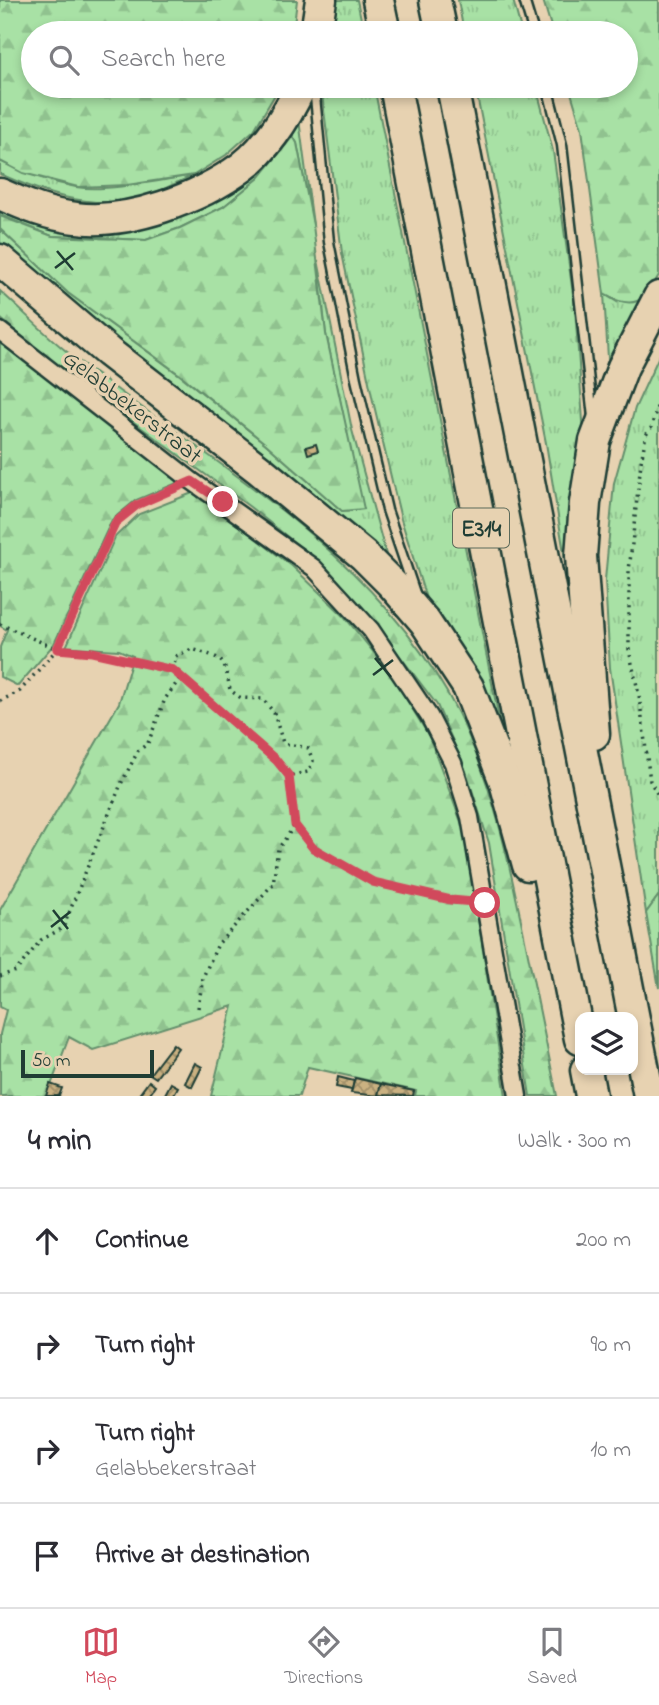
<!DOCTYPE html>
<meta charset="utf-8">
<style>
:root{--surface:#fff;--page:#f7f7f7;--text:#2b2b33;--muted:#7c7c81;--line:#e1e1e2;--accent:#d1495b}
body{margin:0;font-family:"Indie Flower",sans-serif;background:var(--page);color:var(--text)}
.controls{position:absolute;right:21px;bottom:21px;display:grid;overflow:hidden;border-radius:14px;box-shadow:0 4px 10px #0003}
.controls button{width:63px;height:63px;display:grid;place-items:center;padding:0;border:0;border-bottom:2px solid var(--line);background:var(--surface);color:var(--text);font:35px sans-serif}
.scale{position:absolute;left:21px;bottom:18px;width:133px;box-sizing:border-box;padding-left:7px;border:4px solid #1f3d34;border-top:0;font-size:19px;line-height:24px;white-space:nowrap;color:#1f3d34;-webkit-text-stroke:5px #e7d2b1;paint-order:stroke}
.stop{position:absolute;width:21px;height:21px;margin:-16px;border:5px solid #d1495b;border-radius:50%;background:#fff}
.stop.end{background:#d1495b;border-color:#fff;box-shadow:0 2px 7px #0008}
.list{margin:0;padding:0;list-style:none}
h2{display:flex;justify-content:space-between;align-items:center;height:91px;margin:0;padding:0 28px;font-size:30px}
h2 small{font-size:23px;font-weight:400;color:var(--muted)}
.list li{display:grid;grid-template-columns:46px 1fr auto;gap:21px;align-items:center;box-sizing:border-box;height:105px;padding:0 28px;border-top:2px solid var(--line)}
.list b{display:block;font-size:26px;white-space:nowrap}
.list p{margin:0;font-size:23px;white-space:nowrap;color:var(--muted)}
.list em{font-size:23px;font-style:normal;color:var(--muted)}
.icon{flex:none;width:38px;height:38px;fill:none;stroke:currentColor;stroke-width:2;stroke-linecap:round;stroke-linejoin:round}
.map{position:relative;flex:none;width:659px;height:1096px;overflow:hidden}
.search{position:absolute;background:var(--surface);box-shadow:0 4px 10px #0003;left:21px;right:21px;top:21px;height:77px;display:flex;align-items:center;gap:18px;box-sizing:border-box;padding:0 24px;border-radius:38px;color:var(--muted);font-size:26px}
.sheet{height:511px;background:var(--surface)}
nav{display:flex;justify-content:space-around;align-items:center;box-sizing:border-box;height:98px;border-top:2px solid var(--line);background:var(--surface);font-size:19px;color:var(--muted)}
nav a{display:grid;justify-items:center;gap:4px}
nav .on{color:var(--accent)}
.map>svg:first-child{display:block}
</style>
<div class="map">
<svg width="659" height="1096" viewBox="0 0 659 1096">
<defs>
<pattern id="grass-tufts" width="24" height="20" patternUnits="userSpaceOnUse" patternTransform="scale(1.75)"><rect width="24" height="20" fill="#a8e1a5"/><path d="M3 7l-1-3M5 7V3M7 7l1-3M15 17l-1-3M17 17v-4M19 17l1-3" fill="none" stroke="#90c28f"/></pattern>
<pattern id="forest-firs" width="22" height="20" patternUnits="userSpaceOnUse" patternTransform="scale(1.75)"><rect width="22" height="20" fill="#a8e1a5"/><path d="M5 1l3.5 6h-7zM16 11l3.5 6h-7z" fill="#90c28f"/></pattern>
<pattern id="building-cross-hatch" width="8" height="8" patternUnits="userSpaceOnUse" patternTransform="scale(1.75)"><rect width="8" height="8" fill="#cab181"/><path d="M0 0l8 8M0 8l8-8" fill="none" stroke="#a3916a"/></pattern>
</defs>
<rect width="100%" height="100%" fill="#e7d2b1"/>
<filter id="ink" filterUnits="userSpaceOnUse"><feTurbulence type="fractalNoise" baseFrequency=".0143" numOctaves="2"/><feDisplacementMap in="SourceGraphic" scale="14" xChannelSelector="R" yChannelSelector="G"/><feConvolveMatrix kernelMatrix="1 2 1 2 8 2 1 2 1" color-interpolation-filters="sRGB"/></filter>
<g filter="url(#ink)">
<g fill="url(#grass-tufts)" stroke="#648f6c" stroke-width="2">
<polygon points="329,0 357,0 364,33 325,33"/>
<polygon points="458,0 513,0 522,33 464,33"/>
<polygon points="321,86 374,86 504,744 429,608 401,519 373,401 342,253"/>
<polygon points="475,86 536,86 553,151 575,308 585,450 568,562 565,559 546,443"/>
<polygon points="298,112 313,225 297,143 293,136 259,178 223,207 180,228 146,240 52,236 0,215 0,204 170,216"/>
<path d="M 0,161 C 24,173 50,182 76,187 C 108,192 161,180 194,175 C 173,184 150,198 127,201 C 82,207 40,192 0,174 Z"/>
<polygon points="0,229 68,293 181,376 266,444 342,511 363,509 326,334 318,260 352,430 388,562 0,246"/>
<polygon points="604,294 617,302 648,294 609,374"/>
<polygon points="659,356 659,895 646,913 610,668 605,580 614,483 635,408"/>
</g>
<g fill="url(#forest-firs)" stroke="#648f6c" stroke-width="2">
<polygon points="0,0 297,0 293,33 33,33 33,86 280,86 254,130 226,155 194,175 127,185 78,187 23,173 0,161"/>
<path d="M 543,0 L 659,0 L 659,275 C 644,302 634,311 604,294 L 582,129 L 569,86 L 626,86 L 626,33 L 553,33 Z"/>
<polygon points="293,136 297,143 313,225 326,334 364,509 342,511 266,444 183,377 68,293 0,229 0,216 52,236 146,240 180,228 223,207 259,178"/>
<path d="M 0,291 C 25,313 48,338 75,358 C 212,464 377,552 458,713 C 492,781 508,857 523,930 C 535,986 546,1041 557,1096 L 530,1096 L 489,843 L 466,771 L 437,705 L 377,626 L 328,569 L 250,507 L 58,367 L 0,318 Z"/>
<polygon points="0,343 182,481 136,500 112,520 54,644 18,686 0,677 0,647 7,630 0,626"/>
<polygon points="195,492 292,566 344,616 389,671 429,736 464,830 506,1096 415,1096 416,1091 308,1067 299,1096 211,1096 233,1006 93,1050 69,1037 47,1096 0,1096 0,1034 6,1010 0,1007 0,910 119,703 133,656 119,650 66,647 115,537 139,514"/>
<polygon points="659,895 659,988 646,913"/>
</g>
<g fill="url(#building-cross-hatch)" stroke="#1f3d34" stroke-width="2">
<polygon points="316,444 318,451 308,454 306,447"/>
<polygon points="173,1044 178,1048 156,1078 150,1074"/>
<polygon points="195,1063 202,1067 192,1087 185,1083"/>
<polygon points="338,1077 354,1081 352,1090 336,1087"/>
<polygon points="355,1078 381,1084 378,1096 351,1093"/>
<polygon points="149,1081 155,1086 148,1096 138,1096"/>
<polygon points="171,1083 178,1087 173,1096 164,1096"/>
<polygon points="50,1084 62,1088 59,1096 46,1096"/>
<polygon points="381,1084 414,1091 413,1096 378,1095"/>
</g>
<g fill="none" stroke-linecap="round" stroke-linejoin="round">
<defs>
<g id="lane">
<polyline points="524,0 534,33"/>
<polyline points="314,86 329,242 356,379 387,510 415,593"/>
<polyline points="547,86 562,145 593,417"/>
</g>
<polyline id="street" points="0,331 192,481 314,568 371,630 429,716 453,763 470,817 518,1096"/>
<g id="highway">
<polyline points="378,0 385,33"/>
<polyline points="435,0 442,33"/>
<polyline points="316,33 321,0"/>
<polyline points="395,86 580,1039"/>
<polyline points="452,86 649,1096"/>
<path d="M 0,194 C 25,205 48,215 76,218 C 128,225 200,198 242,167 C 269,146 287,116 301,86"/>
<polyline points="0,260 108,352 260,470 363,555 393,585 425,622 468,687 505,782 528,865"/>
<polyline points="594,734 581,556 585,503 595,441 623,367 659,297"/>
<polyline points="586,1070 591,1096"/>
</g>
</defs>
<use href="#lane" stroke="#1f3d34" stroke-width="13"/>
<use href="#street" stroke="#1f3d34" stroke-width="21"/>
<use href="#highway" stroke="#1f3d34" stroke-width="35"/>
<g stroke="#1f3d34" stroke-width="3.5" stroke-dasharray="2 5" stroke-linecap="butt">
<polyline points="659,400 651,428 646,435 641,462 629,571 629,650 639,695 650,781 659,797"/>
<polyline points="0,624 57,649 92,652 173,670 276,760 289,776 295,825 313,848 373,882 451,900 468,902"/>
<path d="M 173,670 L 176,656 L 192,649 C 223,659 224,656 230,690 L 241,698 L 263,699 L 274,713 L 283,743 L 308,748 L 313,761 L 308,772 L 289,776"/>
<polyline points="0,701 20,691 57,649 116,522 137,505 176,488"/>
<polyline points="0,976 16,971 41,940 63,928 121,784 138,751 148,743 165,699 181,677"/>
<polyline points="198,1008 203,977 218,944 273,884 278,849 295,825"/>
</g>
<use href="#lane" stroke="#e7d2b1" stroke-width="8"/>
<use href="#street" stroke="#e7d2b1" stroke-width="16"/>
<use href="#highway" stroke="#e7d2b1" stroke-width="30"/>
</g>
</g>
<g fill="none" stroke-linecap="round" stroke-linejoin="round" filter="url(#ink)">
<polyline stroke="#d1495b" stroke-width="9" points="223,502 192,481 137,505 116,522 57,649 92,652 173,670 276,760 289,776 295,825 313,848 373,882 451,900 485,903"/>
</g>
<path fill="none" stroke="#1f3d34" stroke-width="2.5" d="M 57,251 L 73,270M 55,268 L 75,253M 375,658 L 391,677M 373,675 L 393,660M 53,910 L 68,929M 51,927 L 70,912"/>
<g text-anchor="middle" stroke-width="7" stroke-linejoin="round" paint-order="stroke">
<rect fill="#e7d2b1" stroke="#5b6a5a" stroke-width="2" x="453" y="508.5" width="56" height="39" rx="5"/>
<g font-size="23" font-weight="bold" fill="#1f3d34">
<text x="481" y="536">E314</text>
</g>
<g font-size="24" fill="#1f3d34" stroke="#e7d2b1">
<text transform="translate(133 406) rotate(38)" y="8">Gelabbekerstraat</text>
</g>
</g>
</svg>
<div class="controls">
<button><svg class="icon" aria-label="layers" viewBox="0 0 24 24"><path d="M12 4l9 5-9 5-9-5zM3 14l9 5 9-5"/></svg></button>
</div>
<div class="scale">50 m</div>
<div class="stop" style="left:485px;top:903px"></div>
<div class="stop end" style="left:223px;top:502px"></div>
<div class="search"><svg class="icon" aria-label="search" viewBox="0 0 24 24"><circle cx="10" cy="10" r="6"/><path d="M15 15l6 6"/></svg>Search here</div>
</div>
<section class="sheet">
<h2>4 min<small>Walk · 300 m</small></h2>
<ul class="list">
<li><svg class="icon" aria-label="ahead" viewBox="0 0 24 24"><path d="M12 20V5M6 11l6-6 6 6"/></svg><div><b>Continue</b></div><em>200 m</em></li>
<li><svg class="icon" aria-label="right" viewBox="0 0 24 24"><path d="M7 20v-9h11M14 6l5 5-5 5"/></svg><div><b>Turn right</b></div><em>90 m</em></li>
<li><svg class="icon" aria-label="right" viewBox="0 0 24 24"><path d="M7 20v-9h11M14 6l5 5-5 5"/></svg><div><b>Turn right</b><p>Gelabbekerstraat</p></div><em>10 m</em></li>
<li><svg class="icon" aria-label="arrive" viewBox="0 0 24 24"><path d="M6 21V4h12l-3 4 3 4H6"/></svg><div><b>Arrive at destination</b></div></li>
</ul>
</section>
<nav>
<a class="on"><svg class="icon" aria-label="map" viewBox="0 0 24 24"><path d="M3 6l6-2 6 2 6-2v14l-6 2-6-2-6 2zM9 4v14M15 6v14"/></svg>Map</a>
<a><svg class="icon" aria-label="directions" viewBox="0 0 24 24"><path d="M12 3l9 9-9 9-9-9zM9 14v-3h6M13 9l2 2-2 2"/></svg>Directions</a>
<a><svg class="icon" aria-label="saved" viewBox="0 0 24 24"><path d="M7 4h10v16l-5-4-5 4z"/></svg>Saved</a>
</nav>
